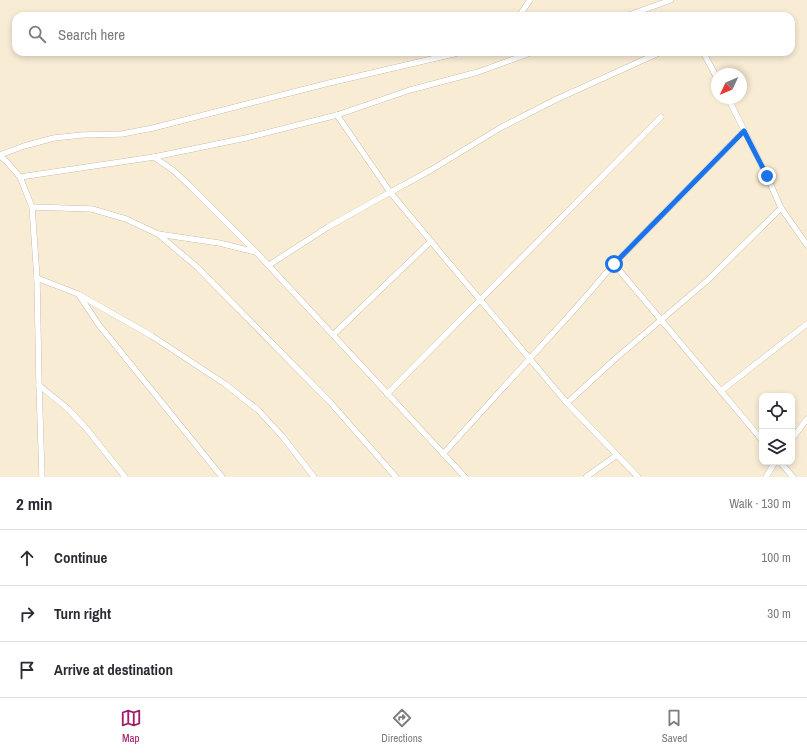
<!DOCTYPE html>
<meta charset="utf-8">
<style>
:root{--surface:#fff;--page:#f7f7f7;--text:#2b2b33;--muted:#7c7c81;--line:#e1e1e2;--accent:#a11b69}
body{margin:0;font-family:"Archivo Narrow",sans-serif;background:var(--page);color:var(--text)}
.controls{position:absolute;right:12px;bottom:12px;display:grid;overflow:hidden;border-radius:8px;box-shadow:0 2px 6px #0003}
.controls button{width:36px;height:36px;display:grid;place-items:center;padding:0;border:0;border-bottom:1px solid var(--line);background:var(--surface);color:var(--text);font:20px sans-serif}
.compass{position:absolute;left:711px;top:68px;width:36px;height:36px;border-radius:50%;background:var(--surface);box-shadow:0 2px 6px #0003;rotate:226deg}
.stop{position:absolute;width:12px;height:12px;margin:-9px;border:3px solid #1a73e8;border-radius:50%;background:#fff}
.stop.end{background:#1a73e8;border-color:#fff;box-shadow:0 1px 4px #0008}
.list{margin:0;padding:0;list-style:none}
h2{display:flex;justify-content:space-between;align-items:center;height:52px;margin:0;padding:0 16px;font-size:17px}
h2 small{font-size:13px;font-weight:400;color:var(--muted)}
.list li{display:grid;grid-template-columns:26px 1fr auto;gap:12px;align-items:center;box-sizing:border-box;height:56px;padding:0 16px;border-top:1px solid var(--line)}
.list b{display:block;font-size:15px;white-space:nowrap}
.list em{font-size:13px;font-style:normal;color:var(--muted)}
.icon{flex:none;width:22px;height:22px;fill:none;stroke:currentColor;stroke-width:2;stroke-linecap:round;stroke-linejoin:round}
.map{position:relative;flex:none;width:807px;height:477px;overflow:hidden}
.search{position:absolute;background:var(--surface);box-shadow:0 2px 6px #0003;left:12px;right:12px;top:12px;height:44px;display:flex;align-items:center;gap:10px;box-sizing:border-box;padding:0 14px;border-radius:12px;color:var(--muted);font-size:15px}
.sheet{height:220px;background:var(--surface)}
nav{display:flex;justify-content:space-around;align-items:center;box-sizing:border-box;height:56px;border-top:1px solid var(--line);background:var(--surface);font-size:11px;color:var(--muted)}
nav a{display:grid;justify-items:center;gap:2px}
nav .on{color:var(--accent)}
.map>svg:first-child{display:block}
</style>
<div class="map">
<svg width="807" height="477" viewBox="0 0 807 477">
<rect width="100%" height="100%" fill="#f9ecd5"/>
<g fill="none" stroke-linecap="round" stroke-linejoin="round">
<defs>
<g id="lane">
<polyline points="519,16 530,0"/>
<polyline points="626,16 671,0"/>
<polyline points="703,52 717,78"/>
<polyline points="728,98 767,176 781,208 807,245"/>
<polyline points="337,115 390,192 444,257 567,403 638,477"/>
<polyline points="0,155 24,146 54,138 82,135 122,134 153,128 329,83 462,52"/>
<polyline points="0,156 7,162 20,177 32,207 37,278 39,385 42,477"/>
<polyline points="154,157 246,138 337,115 410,90 478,72 533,52"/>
<polyline points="20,177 154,157 174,171 190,186 256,252 465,477"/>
<polyline points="32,207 92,209 126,219 158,234 197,267 330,402 396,477"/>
<polyline points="158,234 219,243 256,252"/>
<polyline points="614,264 762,440"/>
<polyline points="269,265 328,227 376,200 431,170 500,128 557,99 661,52"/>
<polyline points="37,278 78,294 152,336 225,384 258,410 282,436 314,477"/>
<polyline points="79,295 99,325 222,477"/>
<polyline points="333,335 431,241"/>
<polyline points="39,385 67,408 86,428 125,477"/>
<polyline points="721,391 807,324"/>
<polyline points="387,394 661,117"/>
<polyline points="567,403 615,359 708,280 781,208"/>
<polyline points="792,439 807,419"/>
<polyline points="443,454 491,401 575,309 614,264 744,131"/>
<polyline points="780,462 793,477"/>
<polyline points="586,477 617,455"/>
<polyline points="766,477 775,462"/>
</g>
</defs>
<use href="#lane" stroke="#aea28d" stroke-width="6"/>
<use href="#lane" stroke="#fff" stroke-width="5.5"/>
</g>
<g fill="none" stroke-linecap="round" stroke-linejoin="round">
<polyline stroke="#1a73e8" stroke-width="5" points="614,264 744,131 767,176"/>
</g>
</svg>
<div class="controls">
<button><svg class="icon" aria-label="locate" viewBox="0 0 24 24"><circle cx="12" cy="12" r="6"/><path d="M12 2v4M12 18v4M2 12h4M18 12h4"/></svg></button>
<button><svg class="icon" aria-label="layers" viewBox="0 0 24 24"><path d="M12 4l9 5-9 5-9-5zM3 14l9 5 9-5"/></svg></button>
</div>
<svg class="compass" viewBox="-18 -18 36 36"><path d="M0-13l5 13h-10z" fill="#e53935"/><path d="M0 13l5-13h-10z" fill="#7c7c81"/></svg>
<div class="stop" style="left:614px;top:264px"></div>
<div class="stop end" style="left:767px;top:176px"></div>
<div class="search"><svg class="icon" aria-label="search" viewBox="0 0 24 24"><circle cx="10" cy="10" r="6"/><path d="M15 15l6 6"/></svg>Search here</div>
</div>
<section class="sheet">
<h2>2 min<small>Walk · 130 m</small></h2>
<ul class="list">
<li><svg class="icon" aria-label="ahead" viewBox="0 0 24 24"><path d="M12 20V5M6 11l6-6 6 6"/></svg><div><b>Continue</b></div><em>100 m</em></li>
<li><svg class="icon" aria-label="right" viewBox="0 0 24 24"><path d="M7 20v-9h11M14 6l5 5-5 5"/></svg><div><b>Turn right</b></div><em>30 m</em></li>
<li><svg class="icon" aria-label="arrive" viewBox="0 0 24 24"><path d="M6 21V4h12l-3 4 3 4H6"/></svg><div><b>Arrive at destination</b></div></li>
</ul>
</section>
<nav>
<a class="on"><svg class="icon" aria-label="map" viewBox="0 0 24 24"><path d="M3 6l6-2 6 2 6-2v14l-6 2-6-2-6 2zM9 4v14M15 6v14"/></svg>Map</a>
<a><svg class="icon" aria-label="directions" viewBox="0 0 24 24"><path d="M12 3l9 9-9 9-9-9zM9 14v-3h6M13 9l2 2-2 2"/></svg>Directions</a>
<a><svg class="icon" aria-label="saved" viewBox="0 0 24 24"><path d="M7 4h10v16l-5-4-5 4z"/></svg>Saved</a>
</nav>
